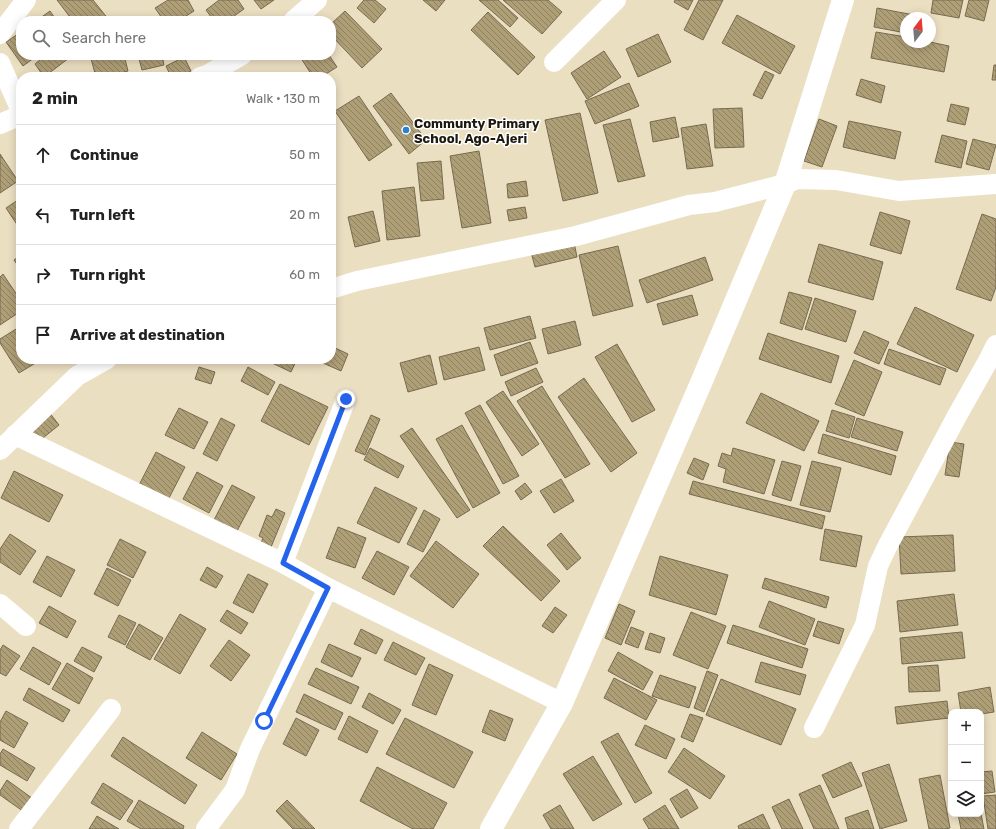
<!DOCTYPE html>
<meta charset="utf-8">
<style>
:root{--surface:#fff;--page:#f2f2f2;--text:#222;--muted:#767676;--line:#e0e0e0}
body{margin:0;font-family:Rubik,sans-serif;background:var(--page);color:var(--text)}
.controls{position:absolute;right:12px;bottom:12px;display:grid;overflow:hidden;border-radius:8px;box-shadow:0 2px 10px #0003}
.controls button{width:36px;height:36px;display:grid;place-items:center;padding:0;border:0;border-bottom:1px solid var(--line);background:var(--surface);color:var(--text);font:20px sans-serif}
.compass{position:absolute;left:900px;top:12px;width:36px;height:36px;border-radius:50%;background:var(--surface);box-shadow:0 2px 10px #0003;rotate:16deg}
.stop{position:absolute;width:12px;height:12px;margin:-9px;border:3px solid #2563eb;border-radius:50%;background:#fff}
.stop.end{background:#2563eb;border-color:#fff;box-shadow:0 1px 4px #0008}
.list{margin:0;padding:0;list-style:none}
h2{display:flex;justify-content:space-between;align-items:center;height:52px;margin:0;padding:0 16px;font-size:17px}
h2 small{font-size:13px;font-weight:400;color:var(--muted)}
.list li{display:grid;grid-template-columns:26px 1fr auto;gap:12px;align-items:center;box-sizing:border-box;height:60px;padding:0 16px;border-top:1px solid var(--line)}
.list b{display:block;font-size:15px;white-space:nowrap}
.list em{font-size:13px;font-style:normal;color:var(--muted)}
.icon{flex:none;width:22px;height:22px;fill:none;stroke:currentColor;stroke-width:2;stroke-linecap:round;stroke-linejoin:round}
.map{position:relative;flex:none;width:996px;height:829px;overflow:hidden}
.search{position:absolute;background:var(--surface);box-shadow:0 2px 10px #0003;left:16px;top:16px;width:320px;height:44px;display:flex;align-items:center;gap:10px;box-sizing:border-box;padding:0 14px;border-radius:16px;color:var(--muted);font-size:15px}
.panel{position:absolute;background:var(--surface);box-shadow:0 2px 10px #0003;left:16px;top:72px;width:320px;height:292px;border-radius:16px}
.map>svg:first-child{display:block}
</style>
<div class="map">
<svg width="996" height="829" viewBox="0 0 996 829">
<defs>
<pattern id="building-back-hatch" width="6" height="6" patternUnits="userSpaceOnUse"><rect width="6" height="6" fill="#af9f77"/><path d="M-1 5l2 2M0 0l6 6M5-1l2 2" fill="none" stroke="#8e8160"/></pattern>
</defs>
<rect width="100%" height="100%" fill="#ebdfc2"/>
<g fill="url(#building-back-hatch)" stroke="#766b51">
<polygon points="57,0 93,0 109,20 107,21 73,21"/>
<polygon points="168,0 188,0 194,11 178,21 164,21 155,8"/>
<polygon points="219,0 238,0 244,9 227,21 214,21 206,10"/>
<polygon points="254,0 274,0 261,9"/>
<polygon points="364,0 375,0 386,9 374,23 357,8"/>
<polygon points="423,0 445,0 436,11"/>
<polygon points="479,0 498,0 518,18 510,27"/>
<polygon points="503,0 548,0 562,12 542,34"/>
<polygon points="675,0 693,0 688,10 674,2"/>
<polygon points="699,0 723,0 703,40 684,30"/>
<polygon points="933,0 963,0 959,18 931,13"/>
<polygon points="969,0 989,0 984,21 965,16"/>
<polygon points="877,8 930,18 906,18 906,33 874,27"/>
<polygon points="50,11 57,21 36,21"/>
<polygon points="345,11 382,49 362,68 331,35 331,24"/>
<polygon points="488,12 535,57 518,75 471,30"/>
<polygon points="737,15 795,46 780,74 722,43"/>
<polygon points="21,32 21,55 38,55 23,66 6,42"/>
<polygon points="876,32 906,37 906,42 930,42 949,46 944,72 871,58"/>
<polygon points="658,34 671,62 638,77 626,49"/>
<polygon points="604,51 621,77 587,99 571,73"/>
<polygon points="46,55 73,55 44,77 35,64"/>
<polygon points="90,55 124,55 128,71 106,77 96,77"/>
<polygon points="138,55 162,55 164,65 142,70"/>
<polygon points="299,55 329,55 337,67 321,77 313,77"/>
<polygon points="184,57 191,71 178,77 171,77 166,66"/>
<polygon points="994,65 996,65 996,80 992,80"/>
<polygon points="765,71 774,75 762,99 753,95"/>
<polygon points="861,79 885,86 881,103 856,95"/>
<polygon points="629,83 639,106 595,124 585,101"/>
<polygon points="391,93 426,140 409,154 373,106"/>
<polygon points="359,96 392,145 369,161 335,111"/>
<polygon points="951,104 969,108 965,125 947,121"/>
<polygon points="742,108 744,147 715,148 713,109"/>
<polygon points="580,113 598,193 563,201 545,120"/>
<polygon points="675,117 679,137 653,142 650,122"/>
<polygon points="630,119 645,176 618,182 603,125"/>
<polygon points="819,119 837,126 822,167 804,161"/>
<polygon points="849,121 901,132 895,159 843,147"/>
<polygon points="706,124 713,166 687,169 681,128"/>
<polygon points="942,135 967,141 961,168 935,162"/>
<polygon points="973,139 996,145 989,170 966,164"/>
<polygon points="479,151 491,223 462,228 450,156"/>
<polygon points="0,154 18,181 0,193"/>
<polygon points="441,161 444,199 421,201 417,163"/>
<polygon points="526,181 528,196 508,198 507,184"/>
<polygon points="414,187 420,236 387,240 382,191"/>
<polygon points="21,198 21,228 20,229 6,208"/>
<polygon points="525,207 527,218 509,221 507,210"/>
<polygon points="373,211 380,241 355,247 348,217"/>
<polygon points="880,212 910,221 901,254 870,245"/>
<polygon points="982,214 996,219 996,287 991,301 956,289"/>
<polygon points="574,242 577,257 535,267 531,252"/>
<polygon points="819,244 883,262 873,300 808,282"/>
<polygon points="618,246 633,306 593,316 579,255"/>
<polygon points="21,255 21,270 14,260"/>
<polygon points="705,257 713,280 647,303 639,280"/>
<polygon points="3,274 21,301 21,311 0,325 0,277"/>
<polygon points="789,292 812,298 802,330 780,323"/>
<polygon points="692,295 698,315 663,325 657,304"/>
<polygon points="815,298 856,311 846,342 805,329"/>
<polygon points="915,307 974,335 957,372 897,344"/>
<polygon points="530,316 536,338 490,350 484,328"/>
<polygon points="575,321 581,345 548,354 542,329"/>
<polygon points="21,326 21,359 42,359 19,373 0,343 0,339"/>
<polygon points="864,331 889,342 879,364 854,353"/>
<polygon points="768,333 839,356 831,383 759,359"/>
<polygon points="530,342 538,363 501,376 494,355"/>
<polygon points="617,344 655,410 632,422 595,357"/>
<polygon points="331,346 348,354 341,371 314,359 331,359"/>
<polygon points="479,347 485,370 444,380 439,357"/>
<polygon points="889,349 946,369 940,385 884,364"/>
<polygon points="430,355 437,384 408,392 400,363"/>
<polygon points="269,359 297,359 291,372 268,361"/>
<polygon points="854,360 882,372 864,416 835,404"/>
<polygon points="199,367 215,372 211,384 195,379"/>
<polygon points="248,367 275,382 268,395 241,381"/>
<polygon points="536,368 543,382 511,396 505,382"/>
<polygon points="584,378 637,453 611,472 558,397"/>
<polygon points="280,384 328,407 309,445 261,421"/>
<polygon points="542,386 590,464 565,478 517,401"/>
<polygon points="503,391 539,444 522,456 486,402"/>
<polygon points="761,393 819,421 804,451 746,423"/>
<polygon points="480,405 519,476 503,484 465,413"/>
<polygon points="179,408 208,422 194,449 165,435"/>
<polygon points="832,410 855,417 849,438 826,431"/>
<polygon points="49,412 59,425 38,442 28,430"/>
<polygon points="371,415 380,419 365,455 355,451"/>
<polygon points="221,418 235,425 217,461 203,454"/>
<polygon points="857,418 903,432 897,451 851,437"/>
<polygon points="462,425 500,493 473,508 436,439"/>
<polygon points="412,428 470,510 457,518 400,436"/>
<polygon points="823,434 896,456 891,475 818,453"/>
<polygon points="950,442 964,444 959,477 945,475"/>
<polygon points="370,448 404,466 398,478 364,460"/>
<polygon points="733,448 775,460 764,494 723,482 726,469 718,466 722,453 731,456"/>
<polygon points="156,452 185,467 168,500 139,485"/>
<polygon points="694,458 709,464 703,480 687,473"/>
<polygon points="782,461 801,466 791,501 772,495"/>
<polygon points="812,461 841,468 830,512 800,505"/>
<polygon points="14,471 63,495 49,522 1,498"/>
<polygon points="197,472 223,486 209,513 183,499"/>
<polygon points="561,479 574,501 554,513 540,491"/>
<polygon points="693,481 825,516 822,529 689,494"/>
<polygon points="525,483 532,492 521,500 515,491"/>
<polygon points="232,485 255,497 237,531 214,520"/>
<polygon points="375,487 417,508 399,543 357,523"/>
<polygon points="276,509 285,513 269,552 259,548 263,538 259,536 267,515 272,517"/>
<polygon points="424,510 440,519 423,552 407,544"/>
<polygon points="503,526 560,581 541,601 483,546"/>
<polygon points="338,527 366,538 355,568 326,558"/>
<polygon points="825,529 862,536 856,567 820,560"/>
<polygon points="561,533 581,558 567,570 547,545"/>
<polygon points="10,534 36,551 20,575 0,562 0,549"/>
<polygon points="953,535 955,571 901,574 899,537"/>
<polygon points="120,539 146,552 133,578 107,565"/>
<polygon points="436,541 479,574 453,608 410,576"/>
<polygon points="377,551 409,567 394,595 362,578"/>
<polygon points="47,556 75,570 61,597 33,582"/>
<polygon points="660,556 728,575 716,615 649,595"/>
<polygon points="207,567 223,576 216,588 200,580"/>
<polygon points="107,568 131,580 118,606 94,594"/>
<polygon points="248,574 268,584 253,613 233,603"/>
<polygon points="765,578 829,597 826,608 762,588"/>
<polygon points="954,594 958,625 900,632 897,601"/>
<polygon points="769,601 815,619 805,645 759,627"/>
<polygon points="619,604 635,611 621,645 605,638"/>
<polygon points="49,606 76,621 67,638 39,623"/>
<polygon points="555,607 567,615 553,633 542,626"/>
<polygon points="227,610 248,623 241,634 220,621"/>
<polygon points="691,612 726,626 708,669 673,655"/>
<polygon points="180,614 206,629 180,674 154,659"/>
<polygon points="119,615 136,623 125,645 108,637"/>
<polygon points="818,621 844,629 839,644 813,636"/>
<polygon points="139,624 163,638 150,660 126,647"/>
<polygon points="733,625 808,649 802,668 727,643"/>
<polygon points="631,627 644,632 638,648 625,643"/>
<polygon points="361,629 383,640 376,654 354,644"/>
<polygon points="962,632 965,658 902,664 900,638"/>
<polygon points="650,633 665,638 660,653 645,649"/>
<polygon points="229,640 250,655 231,681 210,666"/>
<polygon points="393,642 425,658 416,675 384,660"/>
<polygon points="329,644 361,658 352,677 321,662"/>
<polygon points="3,645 20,656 6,676 0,673 0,650"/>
<polygon points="33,647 61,663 49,685 20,669"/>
<polygon points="82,647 102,657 94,672 74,661"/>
<polygon points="618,652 653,672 643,690 608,671"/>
<polygon points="761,662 806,675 800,695 755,682"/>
<polygon points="67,663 93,678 79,704 52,689"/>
<polygon points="429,664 453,675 436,715 412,705"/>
<polygon points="938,665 940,691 909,692 908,667"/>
<polygon points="316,668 359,687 351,704 308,684"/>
<polygon points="707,671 718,675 704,712 694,708"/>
<polygon points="660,675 696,687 689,708 652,696"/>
<polygon points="614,678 657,700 646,720 604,698"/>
<polygon points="721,679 796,709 781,745 706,715"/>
<polygon points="990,687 994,712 981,714 981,712 961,712 958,693"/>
<polygon points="29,688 70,710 63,722 23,700"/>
<polygon points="369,693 401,710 393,724 362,707"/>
<polygon points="304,694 343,713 335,730 296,712"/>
<polygon points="947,701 949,718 897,724 895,707"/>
<polygon points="490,710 513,719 505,741 482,732"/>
<polygon points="6,711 28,723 14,748 0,740 0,722"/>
<polygon points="690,714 703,718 693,742 681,737"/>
<polygon points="349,716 378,731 367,753 338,739"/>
<polygon points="296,718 319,730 306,756 283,744"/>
<polygon points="405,718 473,752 454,788 386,754"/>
<polygon points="645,725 675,739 666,759 635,745"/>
<polygon points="202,732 237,754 221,780 186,758"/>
<polygon points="618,733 652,793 635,803 601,742"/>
<polygon points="123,737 197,785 185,804 111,756"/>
<polygon points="684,748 725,776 710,799 668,772"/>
<polygon points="3,749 35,768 27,781 0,765 0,754"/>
<polygon points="593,756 622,804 593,821 563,774"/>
<polygon points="851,762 862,786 833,798 822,775"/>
<polygon points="889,764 907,821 880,829 862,773"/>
<polygon points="377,767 447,803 433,829 413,829 360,801"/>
<polygon points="992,771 995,792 981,794 981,772"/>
<polygon points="940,775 950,828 945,829 929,829 919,779"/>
<polygon points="7,780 36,801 27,814 0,795 0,791"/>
<polygon points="103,783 133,801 120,820 91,803"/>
<polygon points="820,785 839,829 814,829 799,794"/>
<polygon points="687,789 698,808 681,818 670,799"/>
<polygon points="996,795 996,829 988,829 983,796"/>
<polygon points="789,799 803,829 782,829 772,807"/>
<polygon points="139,800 184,826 183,829 141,829 127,821"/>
<polygon points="287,800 315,829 293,829 276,811"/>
<polygon points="560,805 574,829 551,829 543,815"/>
<polygon points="665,805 679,829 649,829 643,819"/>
<polygon points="868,810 874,829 848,829 845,818"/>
<polygon points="763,814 770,829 739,829 738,826"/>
<polygon points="958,814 981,814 984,829 961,829"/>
<polygon points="97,816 119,829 89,829"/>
</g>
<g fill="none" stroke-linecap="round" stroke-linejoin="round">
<g stroke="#fff" stroke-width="20">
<polyline points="293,21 317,0"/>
<polyline points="0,34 26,0"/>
<polyline points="554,62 616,0"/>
<polyline points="0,63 21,111"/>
<polyline points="200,77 207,75 242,55"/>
<polyline points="0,124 21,115"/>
<polyline points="331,289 357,281 576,236 689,205 715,202 785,184 797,179 836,180 899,191 996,184"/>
<polyline points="15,435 283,563 328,588 562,703"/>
<polyline points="0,450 77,376 107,359"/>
<polyline points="283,563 346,399"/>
<polyline points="0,604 26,626"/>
<polyline points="814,728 865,625 878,566 887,547 958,414 988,361 996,345"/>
<polyline points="19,829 111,709"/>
<polyline points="206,829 235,790 250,749 328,588"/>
</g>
<polyline stroke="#fff" stroke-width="22" points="491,829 562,703 701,383 785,184 843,0"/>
</g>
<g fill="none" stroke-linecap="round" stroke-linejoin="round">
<polyline stroke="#2563eb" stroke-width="5" points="264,721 328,588 283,563 346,399"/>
</g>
<circle fill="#2a81cf" stroke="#fff" stroke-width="1.5" cx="406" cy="130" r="4"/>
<g text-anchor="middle" stroke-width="3" stroke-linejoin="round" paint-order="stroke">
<g font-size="13" font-weight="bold" fill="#1e190f" stroke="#fff" text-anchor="start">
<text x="414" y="128">Communty Primary<tspan x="414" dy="15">School, Ago-Ajeri</tspan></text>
</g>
</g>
</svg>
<div class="controls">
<button>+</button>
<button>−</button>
<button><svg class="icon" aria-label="layers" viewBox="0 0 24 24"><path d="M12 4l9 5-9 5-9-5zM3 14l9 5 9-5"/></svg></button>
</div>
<svg class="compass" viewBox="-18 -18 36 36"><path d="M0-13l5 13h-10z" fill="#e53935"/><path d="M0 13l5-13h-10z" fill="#767676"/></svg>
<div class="stop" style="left:264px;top:721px"></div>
<div class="stop end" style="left:346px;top:399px"></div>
<div class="search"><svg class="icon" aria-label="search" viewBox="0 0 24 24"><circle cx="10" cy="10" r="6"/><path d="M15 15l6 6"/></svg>Search here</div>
<section class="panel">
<h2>2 min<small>Walk · 130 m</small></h2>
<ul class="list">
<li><svg class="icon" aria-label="ahead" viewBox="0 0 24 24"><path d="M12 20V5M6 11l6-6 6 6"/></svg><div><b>Continue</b></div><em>50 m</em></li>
<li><svg class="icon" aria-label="left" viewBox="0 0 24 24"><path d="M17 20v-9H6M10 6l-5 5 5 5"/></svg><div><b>Turn left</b></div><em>20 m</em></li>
<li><svg class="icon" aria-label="right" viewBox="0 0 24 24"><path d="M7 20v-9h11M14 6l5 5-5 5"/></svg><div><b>Turn right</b></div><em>60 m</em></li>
<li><svg class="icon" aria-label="arrive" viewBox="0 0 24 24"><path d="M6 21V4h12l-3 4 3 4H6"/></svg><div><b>Arrive at destination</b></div></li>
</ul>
</section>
</div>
